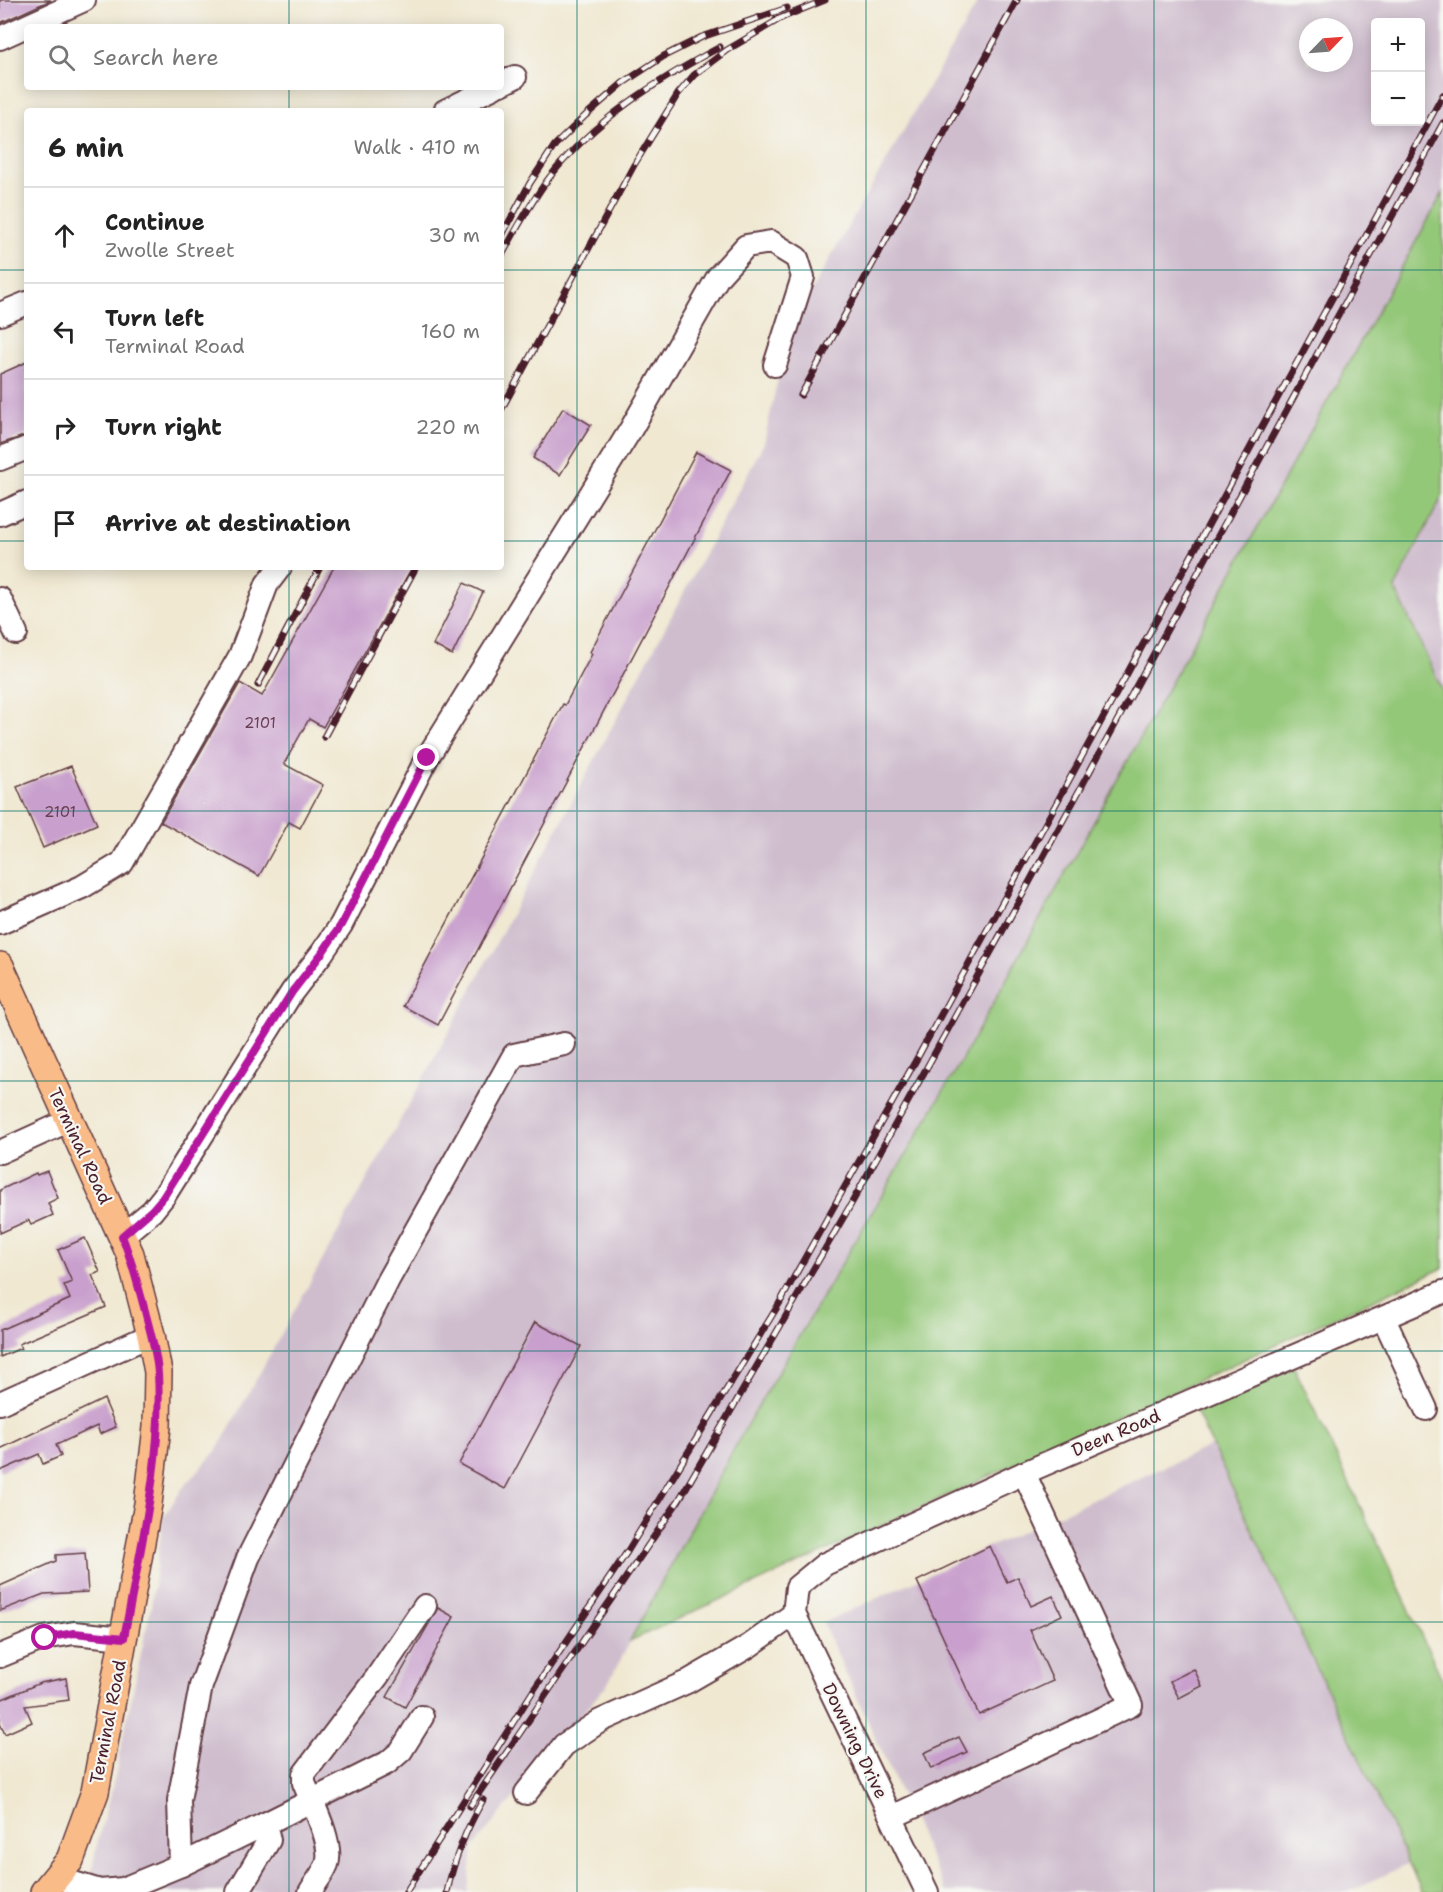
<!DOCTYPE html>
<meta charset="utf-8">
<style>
:root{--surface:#fff;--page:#f2f2f2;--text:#222;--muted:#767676;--line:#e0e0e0}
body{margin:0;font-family:"Shantell Sans",sans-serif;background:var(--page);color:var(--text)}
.controls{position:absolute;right:18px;top:18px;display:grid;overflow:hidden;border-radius:6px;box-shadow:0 3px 15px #0003}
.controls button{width:54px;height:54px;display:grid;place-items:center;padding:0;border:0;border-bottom:2px solid var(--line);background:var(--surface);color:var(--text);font:30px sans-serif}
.compass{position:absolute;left:1299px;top:18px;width:54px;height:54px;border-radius:50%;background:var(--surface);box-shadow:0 3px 15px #0003;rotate:65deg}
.stop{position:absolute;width:18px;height:18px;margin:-14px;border:4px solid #b5179e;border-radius:50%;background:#fff}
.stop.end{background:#b5179e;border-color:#fff;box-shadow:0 2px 6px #0008}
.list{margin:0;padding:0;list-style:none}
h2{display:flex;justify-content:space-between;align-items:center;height:78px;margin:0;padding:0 24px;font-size:26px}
h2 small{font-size:20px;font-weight:400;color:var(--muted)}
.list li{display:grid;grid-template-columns:39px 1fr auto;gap:18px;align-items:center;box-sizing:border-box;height:96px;padding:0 24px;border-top:2px solid var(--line)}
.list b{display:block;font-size:22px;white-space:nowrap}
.list p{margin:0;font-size:20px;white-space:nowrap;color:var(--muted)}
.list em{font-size:20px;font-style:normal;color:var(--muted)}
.icon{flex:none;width:33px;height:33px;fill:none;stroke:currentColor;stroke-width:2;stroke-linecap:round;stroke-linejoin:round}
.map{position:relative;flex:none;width:1443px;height:1892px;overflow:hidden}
.search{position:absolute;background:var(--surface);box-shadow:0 3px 15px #0003;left:24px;top:24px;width:480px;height:66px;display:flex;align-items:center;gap:15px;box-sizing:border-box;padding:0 21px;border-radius:6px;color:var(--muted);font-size:22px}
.panel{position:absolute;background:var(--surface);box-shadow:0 3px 15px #0003;left:24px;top:108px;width:480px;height:462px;border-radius:6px}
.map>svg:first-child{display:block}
</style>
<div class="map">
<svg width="1443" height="1892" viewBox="0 0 1443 1892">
<rect width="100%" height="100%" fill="#f6f6f2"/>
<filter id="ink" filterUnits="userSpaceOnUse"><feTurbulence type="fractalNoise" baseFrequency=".0167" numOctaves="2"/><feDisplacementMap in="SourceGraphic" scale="12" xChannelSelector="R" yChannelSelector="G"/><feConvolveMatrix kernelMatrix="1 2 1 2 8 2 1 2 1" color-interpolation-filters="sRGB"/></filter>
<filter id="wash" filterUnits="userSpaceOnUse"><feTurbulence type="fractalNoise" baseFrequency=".008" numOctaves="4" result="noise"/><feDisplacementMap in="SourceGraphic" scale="24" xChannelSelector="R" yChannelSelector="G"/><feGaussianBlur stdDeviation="1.35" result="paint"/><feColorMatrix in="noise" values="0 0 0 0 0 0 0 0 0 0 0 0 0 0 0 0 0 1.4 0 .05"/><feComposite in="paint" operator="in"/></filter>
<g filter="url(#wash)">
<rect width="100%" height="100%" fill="#f0e8d1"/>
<g fill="#cfbdce" fill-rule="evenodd">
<path d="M 979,0 L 1443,0 L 1443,193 L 960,1063 L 748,1423 L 608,1683 L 473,1847 L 468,1892 L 87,1892 L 98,1840 L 115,1776 L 151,1607 L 163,1518 L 182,1489 L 217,1450 L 438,1052 L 764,443 L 788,331 ZM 1376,22 L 1420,22 L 1420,122 L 1376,122 ZM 1308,27 L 1344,27 L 1344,63 L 1308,63 Z"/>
<polygon points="1443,495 1443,692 1395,588"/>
<polygon points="1212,1445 1408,1864 1348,1892 946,1892 823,1623"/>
</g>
<g fill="#94c879" stroke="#6f7452" stroke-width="1.5">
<polygon points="1443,193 1443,495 1395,588 1443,692 1443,1268 630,1641 748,1423 960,1063"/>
<polygon points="1294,1367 1443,1681 1443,1892 1422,1892 1196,1411"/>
</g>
<g id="blocks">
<g fill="#c9a0cd">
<polygon points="0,0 51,0 0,23"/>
<polygon points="27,362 27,435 0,444 0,374"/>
<polygon points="563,408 591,425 560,475 533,458"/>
<polygon points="696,452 731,470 438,1025 403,1006 563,704 565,705 592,654 590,652"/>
<polygon points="334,567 412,567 323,727 309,719 284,764 323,785 300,828 289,822 259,876 161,822 240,683 262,696"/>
<polygon points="464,583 483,592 452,655 433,645"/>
<polygon points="71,766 97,824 43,848 17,787"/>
<polygon points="47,1171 58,1198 48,1203 53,1215 31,1225 29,1220 0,1233 0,1190 36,1173 37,1175"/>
<polygon points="85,1238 100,1272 92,1275 106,1307 19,1344 21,1348 0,1357 0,1330 70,1299 64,1285 72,1282 58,1250"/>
<polygon points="535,1322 581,1346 505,1489 459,1464"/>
<polygon points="104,1399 116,1427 100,1434 97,1426 56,1445 61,1456 43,1464 39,1454 0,1471 0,1449"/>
<polygon points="990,1546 1007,1582 1018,1577 1031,1606 1053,1596 1062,1615 1030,1630 1053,1681 979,1715 917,1581"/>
<polygon points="85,1553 88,1592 44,1594 0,1611 0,1586 56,1561 56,1555"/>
<polygon points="438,1608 454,1617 405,1707 387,1697"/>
<polygon points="1194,1669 1202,1686 1179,1698 1170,1681"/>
<polygon points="66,1678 69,1700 25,1706 32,1722 5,1734 0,1723 0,1700 40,1683"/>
<polygon points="959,1737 967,1752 931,1769 924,1753"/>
</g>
</g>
</g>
<g filter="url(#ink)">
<use href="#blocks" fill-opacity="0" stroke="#633d44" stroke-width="1.5"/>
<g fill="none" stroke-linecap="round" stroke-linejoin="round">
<defs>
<g id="minor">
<polyline points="0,38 84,0"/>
<polyline points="501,84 515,77"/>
<polyline points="445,111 494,87"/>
<polyline points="0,314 27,303"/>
<polyline points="0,459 27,448"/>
<polyline points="0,514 27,502"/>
<polyline points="0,599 16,633"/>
<polyline points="0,923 82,887 122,863 240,656 267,584 280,567"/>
<polyline points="0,1152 68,1121"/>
<polyline points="122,1236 152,1211 164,1196 292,992 322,953 341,925 427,758 631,429 718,277 746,246 771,242 797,258 803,277 775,365"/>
<polyline points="1384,1319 1426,1409"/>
<polyline points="0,1403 151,1335"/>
<polyline points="0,1656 44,1638 74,1633 124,1638"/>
<polyline points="526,1793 564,1745 600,1721 687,1682 749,1646 794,1614"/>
<polyline points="892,1817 1131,1705 1024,1473"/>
<polyline points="265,1824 387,1763 401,1751 422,1717"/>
<polyline points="181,1865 179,1800 201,1686 248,1558 388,1280 514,1055 564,1044"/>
<polyline points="57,1878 100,1891 123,1889 181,1865 265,1824 269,1840 238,1892"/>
<path d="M 310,1892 C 315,1883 324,1873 327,1864 C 334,1844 312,1802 304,1783 L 304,1774 L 377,1677 L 425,1606"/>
<polyline points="927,1892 794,1614 797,1587 825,1564 1024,1473 1443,1292"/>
</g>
<polyline id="major" points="0,966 130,1254 151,1335 158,1372 157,1427 148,1504 95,1792 70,1860 44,1892"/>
</defs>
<use href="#minor" stroke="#633d44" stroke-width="26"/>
<use href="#major" stroke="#633d44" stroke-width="30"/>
<use href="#minor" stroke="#fff" stroke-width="22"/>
<use href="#major" stroke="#f9bc89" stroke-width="27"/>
<defs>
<g id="rail">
<polyline points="776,20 825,0"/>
<polyline points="501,237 530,183 555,145 586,115 623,83 664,56 702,37 787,8"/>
<path d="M 501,257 C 516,230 530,203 549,178 C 594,120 656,81 720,47"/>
<polyline points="801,395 1017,0"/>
<polyline points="501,410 634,165 678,94 694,75 727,50 783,17"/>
<polyline points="258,685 320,567"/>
<polyline points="324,737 416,567"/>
<polyline points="470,1806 679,1500 850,1206 1018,903 1443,123"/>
<polyline points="406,1892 533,1691 627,1552 779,1304 920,1053 1443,95"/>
<path d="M 447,1892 C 454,1859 466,1829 483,1800"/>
</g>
</defs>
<use href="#rail" stroke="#4a1f2b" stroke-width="7"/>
<use href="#rail" stroke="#f6f6f2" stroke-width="4.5" stroke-dasharray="14" stroke-linecap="butt"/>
</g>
</g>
<g fill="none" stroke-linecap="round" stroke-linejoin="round" filter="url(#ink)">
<path stroke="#b5179e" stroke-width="8" d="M 45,1638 L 74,1633 L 124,1638 C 139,1555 163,1458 158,1374 C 157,1353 150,1331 145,1311 C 138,1285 132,1261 122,1236 L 152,1210 L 164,1196 L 292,992 L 322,953 L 341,925 L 427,758"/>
</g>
<path fill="none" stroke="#0f766e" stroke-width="1.5" stroke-opacity="0.55" d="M 289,0 L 289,27M 577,0 L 577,1892M 866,0 L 866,1892M 1154,0 L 1154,1892M 289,87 L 289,111M 0,270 L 27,270M 501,270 L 1443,270M 0,541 L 27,541M 501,541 L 1443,541M 289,567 L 289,1892M 0,811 L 1443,811M 0,1081 L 1443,1081M 0,1351 L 1443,1351M 0,1622 L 1443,1622"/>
<g text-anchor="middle" stroke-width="4.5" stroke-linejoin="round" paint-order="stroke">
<g font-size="15" fill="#6a3f54">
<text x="260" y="728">2101</text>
<text x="60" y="817">2101</text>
</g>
<g font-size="18" fill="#4a1f2b" stroke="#f6f6f2">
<text transform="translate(80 1146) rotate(65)" y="6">Terminal Road</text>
<text transform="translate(1116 1433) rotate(-23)" y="6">Deen Road</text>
<text transform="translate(108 1722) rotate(-79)" y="6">Terminal Road</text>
<text transform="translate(855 1741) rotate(64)" y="6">Downing Drive</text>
</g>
</g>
</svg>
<div class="controls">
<button>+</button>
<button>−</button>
</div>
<svg class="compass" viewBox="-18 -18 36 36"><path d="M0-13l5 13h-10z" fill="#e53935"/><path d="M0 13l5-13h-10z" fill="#767676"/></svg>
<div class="stop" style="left:45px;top:1638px"></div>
<div class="stop end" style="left:427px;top:758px"></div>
<div class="search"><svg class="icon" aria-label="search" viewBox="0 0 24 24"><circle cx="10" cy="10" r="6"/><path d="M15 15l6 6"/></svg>Search here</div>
<section class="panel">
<h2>6 min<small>Walk · 410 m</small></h2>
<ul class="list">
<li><svg class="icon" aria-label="ahead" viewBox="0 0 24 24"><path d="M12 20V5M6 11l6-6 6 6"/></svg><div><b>Continue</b><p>Zwolle Street</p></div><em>30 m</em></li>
<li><svg class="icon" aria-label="left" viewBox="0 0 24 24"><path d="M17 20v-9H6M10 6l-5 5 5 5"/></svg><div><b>Turn left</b><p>Terminal Road</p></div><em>160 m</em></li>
<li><svg class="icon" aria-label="right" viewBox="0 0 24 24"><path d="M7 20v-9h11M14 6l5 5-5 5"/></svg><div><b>Turn right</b></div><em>220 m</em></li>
<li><svg class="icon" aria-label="arrive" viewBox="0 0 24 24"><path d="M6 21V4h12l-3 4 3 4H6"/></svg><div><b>Arrive at destination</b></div></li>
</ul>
</section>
</div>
